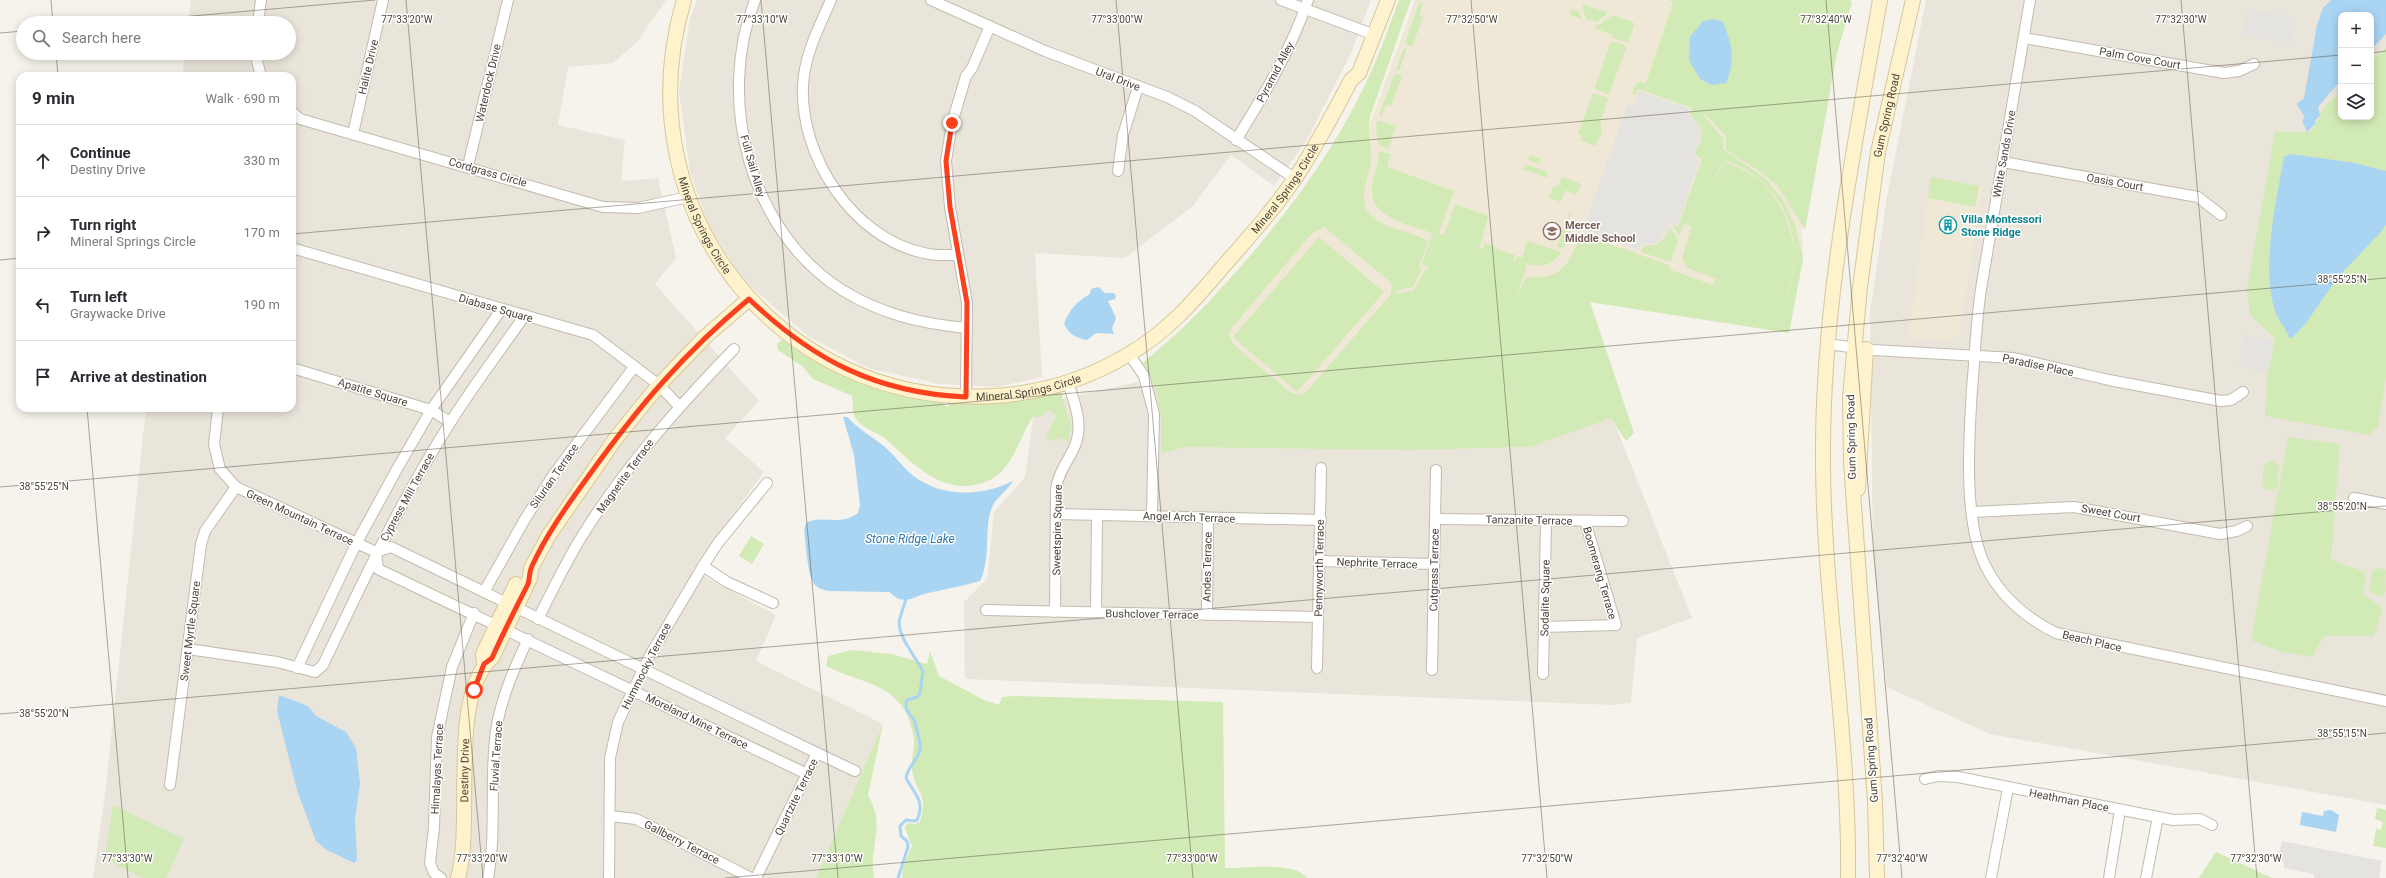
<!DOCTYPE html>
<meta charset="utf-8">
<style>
:root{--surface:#fff;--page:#f2f2f3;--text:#2b2b33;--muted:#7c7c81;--line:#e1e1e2}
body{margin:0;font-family:Roboto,sans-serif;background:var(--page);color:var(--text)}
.controls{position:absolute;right:12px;top:12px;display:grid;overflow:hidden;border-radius:8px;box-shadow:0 2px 10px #0003}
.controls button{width:36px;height:36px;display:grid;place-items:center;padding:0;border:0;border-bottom:1px solid var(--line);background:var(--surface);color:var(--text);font:20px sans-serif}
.stop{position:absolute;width:12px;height:12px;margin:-9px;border:3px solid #fc3f1d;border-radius:50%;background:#fff}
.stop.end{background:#fc3f1d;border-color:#fff;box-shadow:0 1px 4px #0008}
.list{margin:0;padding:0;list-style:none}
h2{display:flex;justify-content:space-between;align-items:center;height:52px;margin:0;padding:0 16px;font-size:17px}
h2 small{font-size:13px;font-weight:400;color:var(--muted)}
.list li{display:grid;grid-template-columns:26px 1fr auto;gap:12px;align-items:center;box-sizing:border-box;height:72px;padding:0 16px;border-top:1px solid var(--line)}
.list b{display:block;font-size:15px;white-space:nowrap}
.list p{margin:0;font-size:13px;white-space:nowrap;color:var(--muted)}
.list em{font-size:13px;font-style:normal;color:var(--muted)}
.icon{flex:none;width:22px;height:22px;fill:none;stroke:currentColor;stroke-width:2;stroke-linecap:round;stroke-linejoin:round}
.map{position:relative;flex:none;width:2386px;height:878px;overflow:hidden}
.search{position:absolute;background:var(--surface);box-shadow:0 2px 10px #0003;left:16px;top:16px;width:280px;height:44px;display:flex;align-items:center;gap:10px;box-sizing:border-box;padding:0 14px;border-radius:22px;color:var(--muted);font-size:15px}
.panel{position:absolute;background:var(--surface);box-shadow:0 2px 10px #0003;left:16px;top:72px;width:280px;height:340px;border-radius:12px}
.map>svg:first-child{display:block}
</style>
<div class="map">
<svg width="2386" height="878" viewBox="0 0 2386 878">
<rect width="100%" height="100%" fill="#f6f3ec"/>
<g fill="#eae5da" fill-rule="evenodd">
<polygon points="191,0 666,0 638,41 613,63 568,67 558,125 625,140 621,181 658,178 676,258 655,284 759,401 725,438 764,472 693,570 776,615 756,661 883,724 816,878 93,878 105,795 146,408 292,408 292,76 182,76 185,53 289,53 289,23 188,23"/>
<polygon points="697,0 1371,0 1352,51 1307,140 1274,186 1231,155 1193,206 1125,258 1035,253 1042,377 997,387 940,384 868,368 808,336 744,281 708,225 690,171 679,91 690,18"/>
<path d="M 1926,0 L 2386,0 L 2386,805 L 1990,734 L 1887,687 L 1873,557 L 1870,313 L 1887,197 ZM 2341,15 L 2371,15 L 2371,117 L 2341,117 Z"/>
<polygon points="1178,373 1183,447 1409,450 1530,447 1612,417 1692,618 1637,638 1631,703 1612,705 965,679 964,602 987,579 994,512 1025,477 1035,405"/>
</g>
<g fill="#efe8d6">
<polygon points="1415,0 1686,0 1699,106 1801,201 1803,259 1789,333 1590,302 1612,417 1530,447 1409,450 1183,447 1205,342 1368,129"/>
<polygon points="1931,177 1983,186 1959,334 1952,341 1908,338"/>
</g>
<g fill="#d2eab5" fill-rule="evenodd">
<path d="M 1399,0 L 1411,0 L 1370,117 C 1367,131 1371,145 1371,159 C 1369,185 1349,208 1386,225 C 1398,231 1418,233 1428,242 L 1419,267 L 1422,268 L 1413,287 L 1397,290 L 1395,293 L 1413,291 L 1425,270 L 1428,269 L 1429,267 L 1422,264 L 1433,231 L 1432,233 C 1410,225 1369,218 1372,188 C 1373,175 1379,165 1379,151 L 1391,154 L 1387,167 L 1454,191 L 1439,233 L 1444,235 L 1455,204 L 1488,216 L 1479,248 L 1483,249 L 1485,243 L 1494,246 L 1494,248 L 1515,255 L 1513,260 L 1515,261 L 1517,256 L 1522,258 L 1527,241 L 1561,252 C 1551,269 1536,267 1520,262 L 1527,265 L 1516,298 L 1525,279 C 1530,276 1537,278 1544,277 C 1566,274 1574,252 1581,234 L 1669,265 L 1671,270 L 1713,285 L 1715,279 L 1729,284 L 1686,267 L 1682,258 L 1692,226 L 1684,224 L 1679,236 L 1672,225 L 1678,227 L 1702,159 L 1695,154 C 1702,137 1707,127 1690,116 L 1692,108 L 1638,89 L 1635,95 L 1632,94 L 1637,82 L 1646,83 L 1673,3 L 1669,0 L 1850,0 L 1852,2 L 1837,53 L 1805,230 L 1777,185 L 1755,168 L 1726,150 L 1726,136 L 1704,113 L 1702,113 L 1723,139 L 1723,149 L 1765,178 L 1783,200 L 1795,225 L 1803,259 L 1789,333 L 1590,302 L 1634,433 L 1626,441 L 1611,418 L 1530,447 L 1409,450 L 1183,447 L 1161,454 C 1162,412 1162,398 1143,362 C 1181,333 1211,300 1242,265 C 1290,210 1332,153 1364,87 C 1378,59 1388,29 1399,0 ZM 1724,161 C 1737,163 1750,171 1759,179 C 1796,211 1801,253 1787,297 C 1787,288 1793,278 1794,268 C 1797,232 1779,191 1748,172 C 1741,168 1732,165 1725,162 L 1708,188 ZM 1324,227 L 1388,280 L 1392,285 L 1391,294 L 1306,392 L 1300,395 L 1291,393 L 1233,344 L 1229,335 L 1231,329 L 1312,233 Z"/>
<polygon points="1419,3 1423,3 1419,15 1423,17 1412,47 1405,43"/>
<polygon points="1582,4 1607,12 1607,14 1596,22 1586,19"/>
<polygon points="1571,9 1579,12 1582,19 1570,15"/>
<polygon points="1613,15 1633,22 1634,25 1629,41 1626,42 1612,38 1613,35 1594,28"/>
<polygon points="1611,41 1625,45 1626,48 1610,92 1608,94 1596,90 1595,87"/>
<polygon points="2386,48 2386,378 2378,427 2369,435 2265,416 2267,377 2275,339 2250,315 2247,289 2275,132 2311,132 2326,105 2341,91 2341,117 2371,117 2371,62"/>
<polygon points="1403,49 1407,49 1399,71 1396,70"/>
<polygon points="1396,74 1402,76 1391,106 1387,104 1381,117 1379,115 1394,75"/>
<polygon points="1593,93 1606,97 1608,100 1600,122 1602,131 1596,146 1580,140 1582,135 1578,134"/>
<polygon points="1377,120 1396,126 1388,149 1378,144 1376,128"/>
<polygon points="1530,155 1541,159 1539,164 1528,160"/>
<polygon points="1527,164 1547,172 1548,178 1522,169"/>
<polygon points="1562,177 1579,183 1581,186 1576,195 1565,190 1561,202 1549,198 1553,186 1557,187"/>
<polygon points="1931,177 1979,186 1975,207 1928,198"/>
<polygon points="1570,211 1572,212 1568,220 1572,226 1563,249 1557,247"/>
<path d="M 1670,227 L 1678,240 L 1671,262 L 1641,252 L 1644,245 C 1659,248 1664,240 1670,227 Z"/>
<polygon points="1319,237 1384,292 1297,392 1233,337"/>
<path d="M 782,340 C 833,377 880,394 942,403 L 947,407 L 950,404 L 1005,403 L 1060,393 L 1063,395 L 1062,399 L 1071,423 L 1069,442 L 1058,437 L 1056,442 L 1046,437 L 1056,416 L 1050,410 L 1039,417 L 1035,416 L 1032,418 C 1019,439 1013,468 990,480 C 947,500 915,466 887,440 C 878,432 863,429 856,419 C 852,414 853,403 852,396 L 813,379 L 803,367 L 778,350 L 777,344 Z"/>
<polygon points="2288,437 2340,444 2331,560 2365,572 2364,595 2383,608 2374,636 2324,636 2312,657 2281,652 2251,640"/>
<polygon points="2271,461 2276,463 2279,466 2277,488 2273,490 2266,490 2262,485 2264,464"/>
<polygon points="751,536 764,544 752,564 739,556"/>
<polygon points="2380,568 2386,570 2385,595 2380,597 2369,591 2373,570"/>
<path d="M 852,650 L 891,654 L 927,664 L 930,651 L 939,676 L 984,700 L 999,705 L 1002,697 L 1015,696 L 1223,702 L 1225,868 C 1244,869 1295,860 1307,878 L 902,878 L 903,867 L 912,846 L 905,829 L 907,823 L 915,824 L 920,822 C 929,790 915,794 912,769 C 911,757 916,745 913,733 C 903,683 864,685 826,666 L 828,656 Z"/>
<path d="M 883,724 L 868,795 C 881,818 876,831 873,856 C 872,863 873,871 874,878 L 816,878 Z"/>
<polygon points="113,805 184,839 166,878 143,878 105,859"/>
<polygon points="2377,808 2386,810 2386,848 2373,846 2376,829 2381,830 2383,822 2375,819"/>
<polygon points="2216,852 2272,878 2199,878"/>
</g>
<g fill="#e5e3e0">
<polygon points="2247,9 2297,17 2292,44 2243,36"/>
<polygon points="1639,91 1690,109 1688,115 1698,124 1701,133 1694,157 1700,160 1677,225 1670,224 1657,243 1642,244 1639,250 1589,232 1590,224 1586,222 1627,105 1633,106"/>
<polygon points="2244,335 2273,340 2267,373 2239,366"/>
<polygon points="2282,841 2382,861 2379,878 2314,878 2314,874 2284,868 2284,862 2277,861"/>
</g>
<g fill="#a9d4f2">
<polygon points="2331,0 2386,0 2386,34 2371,50 2371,15 2341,15 2341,80 2318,107 2320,115 2315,121 2316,123 2307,132 2302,120 2305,118 2297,104 2304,98 2317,25 2323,8"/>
<path d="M 1714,19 L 1723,22 C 1732,45 1736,60 1726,83 L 1711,85 L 1700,79 L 1689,60 L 1690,37 L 1703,21 Z"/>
<path d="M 2291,154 L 2355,163 L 2386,171 L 2386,225 L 2380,233 L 2338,277 L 2306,323 L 2292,338 L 2289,338 C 2286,327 2278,321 2275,311 C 2261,267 2276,202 2284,157 Z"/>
<path d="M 1099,287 L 1105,293 L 1114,293 L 1116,296 L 1115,299 L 1108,301 L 1116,318 L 1112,328 L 1114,334 L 1096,333 L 1087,340 C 1076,338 1069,334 1064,324 C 1069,310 1077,301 1090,294 L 1091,289 Z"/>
<path d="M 843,417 L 847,417 C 859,430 873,437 886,448 C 895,456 902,466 911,474 C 940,498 981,497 1013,481 C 1008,490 998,496 993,505 C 983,525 992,557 980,581 C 962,586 945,589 928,593 C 917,595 911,602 899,599 C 896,598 892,594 889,592 L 829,591 C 824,590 819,589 815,585 C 807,576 806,542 804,530 L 806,523 C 821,514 840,527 858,513 L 860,505 L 854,455 Z"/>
<polygon points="279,695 308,706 316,716 346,732 356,748 360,784 355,819 357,860 354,863 327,850 316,841 297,790 277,711"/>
<polygon points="2331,810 2339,815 2336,832 2300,825 2302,812 2323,816 2324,811"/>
</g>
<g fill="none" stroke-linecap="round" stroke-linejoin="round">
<path stroke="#a9d4f2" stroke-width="3" d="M 898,878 L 908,847 L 907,841 L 901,836 L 900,826 L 906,820 L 914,821 L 917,820 C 926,802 914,793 906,778 C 908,764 922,758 920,744 C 920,742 915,724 915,722 C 911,714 903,710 907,700 L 917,697 L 920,693 L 923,671 L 905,642 L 900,630 L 899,621 L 906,599"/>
<defs>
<g id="street">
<path d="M 755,0 C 716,99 749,231 842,290 C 881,314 922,324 967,328"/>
<path d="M 831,0 C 819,27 804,56 803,86 C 800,157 853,238 924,253 C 935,256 947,255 958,255"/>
<polyline points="931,0 1045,51 1167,97 1195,111 1294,178"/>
<polyline points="1281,0 1375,35"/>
<path d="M 2030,0 L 1981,289 C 1976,322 1975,355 1972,389 C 1969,440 1963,519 1985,565 C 2000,596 2026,618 2056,633 L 2386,701"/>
<polyline points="258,23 261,0"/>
<polyline points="2024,38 2224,73 2239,71 2254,64"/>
<polyline points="255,53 261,76"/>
<polyline points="292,112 300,119 603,207 638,208 688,197"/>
<polyline points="353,134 383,0"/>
<path d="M 1236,140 C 1264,95 1291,50 1308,0"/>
<polyline points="2003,162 2198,197 2221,215"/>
<polyline points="468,166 508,0"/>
<polyline points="1118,171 1123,135 1138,87"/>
<polyline points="292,248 593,335 659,385 679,406"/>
<polyline points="1827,344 1873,350 2014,358 2109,380 2221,401 2231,400 2243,392"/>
<polyline points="1129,354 1144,376 1154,414 1152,516"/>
<polyline points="292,368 431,410 450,422"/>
<polyline points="966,397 967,303 950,207 946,161 952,123 966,76 972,68 990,26"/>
<polyline points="218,408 214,444 220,469 236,487 376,552 391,547 817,753"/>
<polyline points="2354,498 2386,504"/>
<polyline points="1973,512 2074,507 2220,534 2237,531 2247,526"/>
<polyline points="1057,514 1321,520"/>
<polyline points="1435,519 1623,521"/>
<polyline points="376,552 378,569 807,774"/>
<polyline points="1320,561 1434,564"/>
<polyline points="703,566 727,582 773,603"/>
<polyline points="484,592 525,519 554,474 634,367"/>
<polyline points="986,610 1318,617"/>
<path d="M 1055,612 L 1056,489 C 1058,474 1066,464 1073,450 C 1085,427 1075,405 1068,382"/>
<polyline points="1096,612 1097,515"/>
<polyline points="1207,615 1208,518"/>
<path d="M 538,619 C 551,593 564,566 579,541 C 622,470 677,408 734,349"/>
<polyline points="1544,627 1616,625 1585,521"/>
<path d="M 188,649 L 277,662 L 315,672 L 323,665 C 362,583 401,500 450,423 C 473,386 500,351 525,315"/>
<polyline points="297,668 356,544 397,469 431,410 501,310"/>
<polyline points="1317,668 1321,468"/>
<polyline points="1432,670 1436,470"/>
<polyline points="1543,674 1546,521"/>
<polyline points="1925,779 1938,776 1958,777 2173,820 2200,819 2212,825"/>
<polyline points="170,785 201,544 205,531 236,487"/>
<polyline points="610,816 636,819 751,878"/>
<polyline points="441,878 434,873 430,863 434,827 437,737 452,667 474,613"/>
<path d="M 488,878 C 497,830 489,780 496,731 C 501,698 514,669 528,639"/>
<polyline points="609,878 610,758 618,722 649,657 703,566 718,543 767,483"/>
<polyline points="756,878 817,753 855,771"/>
<polyline points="1991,878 2008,788"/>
<polyline points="2109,878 2120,810"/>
<polyline points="2146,878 2158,817"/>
</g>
<g id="secondary">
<path id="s1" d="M 684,0 C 622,206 777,409 994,396 C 1041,393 1088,379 1129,354 C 1166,333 1194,301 1221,269 C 1249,237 1280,203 1303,166 C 1320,138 1336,109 1351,80 L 1359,73 L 1388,0"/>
<polyline points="1858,489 1866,349"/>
<polyline points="484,664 483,654 516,584"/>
<path id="s2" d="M 458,878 C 474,823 448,695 492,658 L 530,578 L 531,568 L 549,535 L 616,438 L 659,385 L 706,336 L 749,299"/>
<path d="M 1848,878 C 1850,738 1823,598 1823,457 C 1822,303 1854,151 1880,0"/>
<path id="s3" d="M 1877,878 L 1875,801 L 1851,463 L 1850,397 L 1860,287 L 1878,152 L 1913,0"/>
</g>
</defs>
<use href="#street" stroke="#c2bbae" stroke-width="12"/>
<use href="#secondary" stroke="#d6c79b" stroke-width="16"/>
<use href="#street" stroke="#fff" stroke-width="10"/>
<use href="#secondary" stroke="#fff3cd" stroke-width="14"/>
</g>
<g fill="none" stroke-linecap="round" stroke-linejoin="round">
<path stroke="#fc3f1d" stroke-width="5" d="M 474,690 L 484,664 L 492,658 C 503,633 516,608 528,584 C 530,578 529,572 532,566 C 547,533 569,503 590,474 C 639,406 684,353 749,299 C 813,360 876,393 966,397 L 967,303 L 950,207 L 946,161 L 952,123"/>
</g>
<path fill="none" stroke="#4b4439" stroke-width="1" stroke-opacity="0.45" d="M 51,0 L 53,23M 406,0 L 483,878M 761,0 L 838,878M 1116,0 L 1193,878M 1471,0 L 1547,878M 1826,0 L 1902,878M 2181,0 L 2257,878M 112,23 L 375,0M 0,33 L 23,31M 56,53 L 58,76M 2371,53 L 2386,51M 292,234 L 2341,55M 0,260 L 20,258M 87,408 L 128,878M 0,487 L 2386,278M 0,714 L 2386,506M 725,878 L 2386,733"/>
<defs>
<symbol id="building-ring" viewBox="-11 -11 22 22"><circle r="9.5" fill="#fff" stroke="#0f9aa8" stroke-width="1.5"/><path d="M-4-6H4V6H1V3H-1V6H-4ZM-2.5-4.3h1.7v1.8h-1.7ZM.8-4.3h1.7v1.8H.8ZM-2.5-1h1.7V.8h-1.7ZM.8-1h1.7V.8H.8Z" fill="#0f9aa8"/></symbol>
<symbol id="school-ring" viewBox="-11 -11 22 22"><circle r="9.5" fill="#fff" stroke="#8d6e63" stroke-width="1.5"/><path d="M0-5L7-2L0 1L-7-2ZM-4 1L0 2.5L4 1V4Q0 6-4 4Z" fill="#8d6e63"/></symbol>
</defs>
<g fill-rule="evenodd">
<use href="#building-ring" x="1938" y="215" width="20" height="20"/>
<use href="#school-ring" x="1542" y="221" width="20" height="20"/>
</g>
<g text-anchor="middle" stroke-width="3" stroke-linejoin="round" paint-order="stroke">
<g font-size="11" fill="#4b4439" stroke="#fff">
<text transform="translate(2140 58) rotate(10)" y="4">Palm Cove Court</text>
<text transform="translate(368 67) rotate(-77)" y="4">Halite Drive</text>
<text transform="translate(1275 72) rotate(-62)" y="4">Pyramid Alley</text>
<text transform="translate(1118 79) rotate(21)" y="4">Ural Drive</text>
<text transform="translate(488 83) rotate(-77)" y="4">Waterdock Drive</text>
<text dy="4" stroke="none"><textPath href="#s3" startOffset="766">Gum Spring Road</textPath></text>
<text transform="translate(2004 154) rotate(-80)" y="4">White Sands Drive</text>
<text transform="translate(753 166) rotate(74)" y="4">Full Sail Alley</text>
<text transform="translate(488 172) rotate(16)" y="4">Cordgrass Circle</text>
<text transform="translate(2115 182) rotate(10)" y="4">Oasis Court</text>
<text dy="4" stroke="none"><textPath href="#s1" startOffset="963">Mineral Springs Circle</textPath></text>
<text dy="4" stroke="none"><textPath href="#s1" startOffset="233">Mineral Springs Circle</textPath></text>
<text transform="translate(496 308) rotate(16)" y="4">Diabase Square</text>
<text transform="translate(2038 365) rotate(12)" y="4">Paradise Place</text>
<text dy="4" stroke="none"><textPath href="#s1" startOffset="627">Mineral Springs Circle</textPath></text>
<text transform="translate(373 392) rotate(17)" y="4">Apatite Square</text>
<text transform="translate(1851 437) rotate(-91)" y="4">Gum Spring Road</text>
<text transform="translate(554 476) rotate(-55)" y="4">Silurian Terrace</text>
<text transform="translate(625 476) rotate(-54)" y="4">Magnetite Terrace</text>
<text transform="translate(407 497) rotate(-61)" y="4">Cypress Mill Terrace</text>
<text transform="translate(2111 513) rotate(10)" y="4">Sweet Court</text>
<text transform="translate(300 517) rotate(25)" y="4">Green Mountain Terrace</text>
<text transform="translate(1189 517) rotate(2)" y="4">Angel Arch Terrace</text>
<text transform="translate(1529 520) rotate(1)" y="4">Tanzanite Terrace</text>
<text transform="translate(1057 530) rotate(-89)" y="4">Sweetspire Square</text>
<text transform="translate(1377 563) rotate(2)" y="4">Nephrite Terrace</text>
<text transform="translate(1207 567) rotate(-89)" y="4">Andes Terrace</text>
<text transform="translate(1319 568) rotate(-89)" y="4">Pennyworth Terrace</text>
<text transform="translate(1434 570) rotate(-89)" y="4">Cutgrass Terrace</text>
<text transform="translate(1600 573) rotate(74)" y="4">Boomerang Terrace</text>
<text transform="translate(1545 598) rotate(-89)" y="4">Sodalite Square</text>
<text transform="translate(1152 614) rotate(1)" y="4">Bushclover Terrace</text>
<text transform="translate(190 631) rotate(-83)" y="4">Sweet Myrtle Square</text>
<text transform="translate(2092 641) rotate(13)" y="4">Beach Place</text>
<text transform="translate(646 666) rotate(-63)" y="4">Hummocky Terrace</text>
<text transform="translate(697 721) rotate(26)" y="4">Moreland Mine Terrace</text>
<text transform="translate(496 756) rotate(-86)" y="4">Fluvial Terrace</text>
<text transform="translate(1871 760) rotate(-94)" y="4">Gum Spring Road</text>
<text transform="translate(437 769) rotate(-87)" y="4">Himalayas Terrace</text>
<text dy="4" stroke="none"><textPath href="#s2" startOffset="108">Destiny Drive</textPath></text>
<text transform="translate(796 797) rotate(-64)" y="4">Quartzite Terrace</text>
<text transform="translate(2069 800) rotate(11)" y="4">Heathman Place</text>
<text transform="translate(682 842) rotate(27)" y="4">Gallberry Terrace</text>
</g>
<g font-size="11" font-weight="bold" fill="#0d838f" stroke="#fff" text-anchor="start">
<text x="1961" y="223">Villa Montessori<tspan x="1961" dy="13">Stone Ridge</tspan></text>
</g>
<g font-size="11" font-weight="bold" fill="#785e54" stroke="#fff" text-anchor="start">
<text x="1565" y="229">Mercer<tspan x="1565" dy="13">Middle School</tspan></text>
</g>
<g font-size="12" font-style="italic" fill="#2e7ab2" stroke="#fff">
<text x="910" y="543">Stone Ridge Lake</text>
</g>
</g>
<g font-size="10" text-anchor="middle" fill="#4b4439" stroke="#fff" stroke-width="3" stroke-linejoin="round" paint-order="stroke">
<text x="407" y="23">77°33'20"W</text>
<text x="762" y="23">77°33'10"W</text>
<text x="1117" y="23">77°33'00"W</text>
<text x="1472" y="23">77°32'50"W</text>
<text x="1826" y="23">77°32'40"W</text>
<text x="2181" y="23">77°32'30"W</text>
<text x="2342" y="283">38°55'25"N</text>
<text x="44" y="490">38°55'25"N</text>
<text x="2342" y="510">38°55'20"N</text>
<text x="44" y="717">38°55'20"N</text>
<text x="2342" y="737">38°55'15"N</text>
<text x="127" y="862">77°33'30"W</text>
<text x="482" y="862">77°33'20"W</text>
<text x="837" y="862">77°33'10"W</text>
<text x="1192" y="862">77°33'00"W</text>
<text x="1547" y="862">77°32'50"W</text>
<text x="1902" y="862">77°32'40"W</text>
<text x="2256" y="862">77°32'30"W</text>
</g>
</svg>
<div class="controls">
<button>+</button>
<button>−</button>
<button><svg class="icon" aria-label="layers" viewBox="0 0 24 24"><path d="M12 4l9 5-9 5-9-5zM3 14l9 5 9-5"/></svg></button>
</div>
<div class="stop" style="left:474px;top:690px"></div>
<div class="stop end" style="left:952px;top:123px"></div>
<div class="search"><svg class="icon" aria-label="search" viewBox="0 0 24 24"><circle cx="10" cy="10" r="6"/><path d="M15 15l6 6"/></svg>Search here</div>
<section class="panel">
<h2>9 min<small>Walk · 690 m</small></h2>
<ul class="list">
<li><svg class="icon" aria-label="ahead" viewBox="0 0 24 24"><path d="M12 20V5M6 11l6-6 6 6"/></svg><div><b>Continue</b><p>Destiny Drive</p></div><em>330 m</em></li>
<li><svg class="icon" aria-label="right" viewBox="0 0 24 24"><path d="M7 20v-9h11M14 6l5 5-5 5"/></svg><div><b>Turn right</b><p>Mineral Springs Circle</p></div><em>170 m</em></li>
<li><svg class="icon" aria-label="left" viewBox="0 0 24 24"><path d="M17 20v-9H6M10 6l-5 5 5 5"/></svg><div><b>Turn left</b><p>Graywacke Drive</p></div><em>190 m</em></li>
<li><svg class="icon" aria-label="arrive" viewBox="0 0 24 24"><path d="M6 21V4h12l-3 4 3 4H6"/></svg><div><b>Arrive at destination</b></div></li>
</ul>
</section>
</div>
